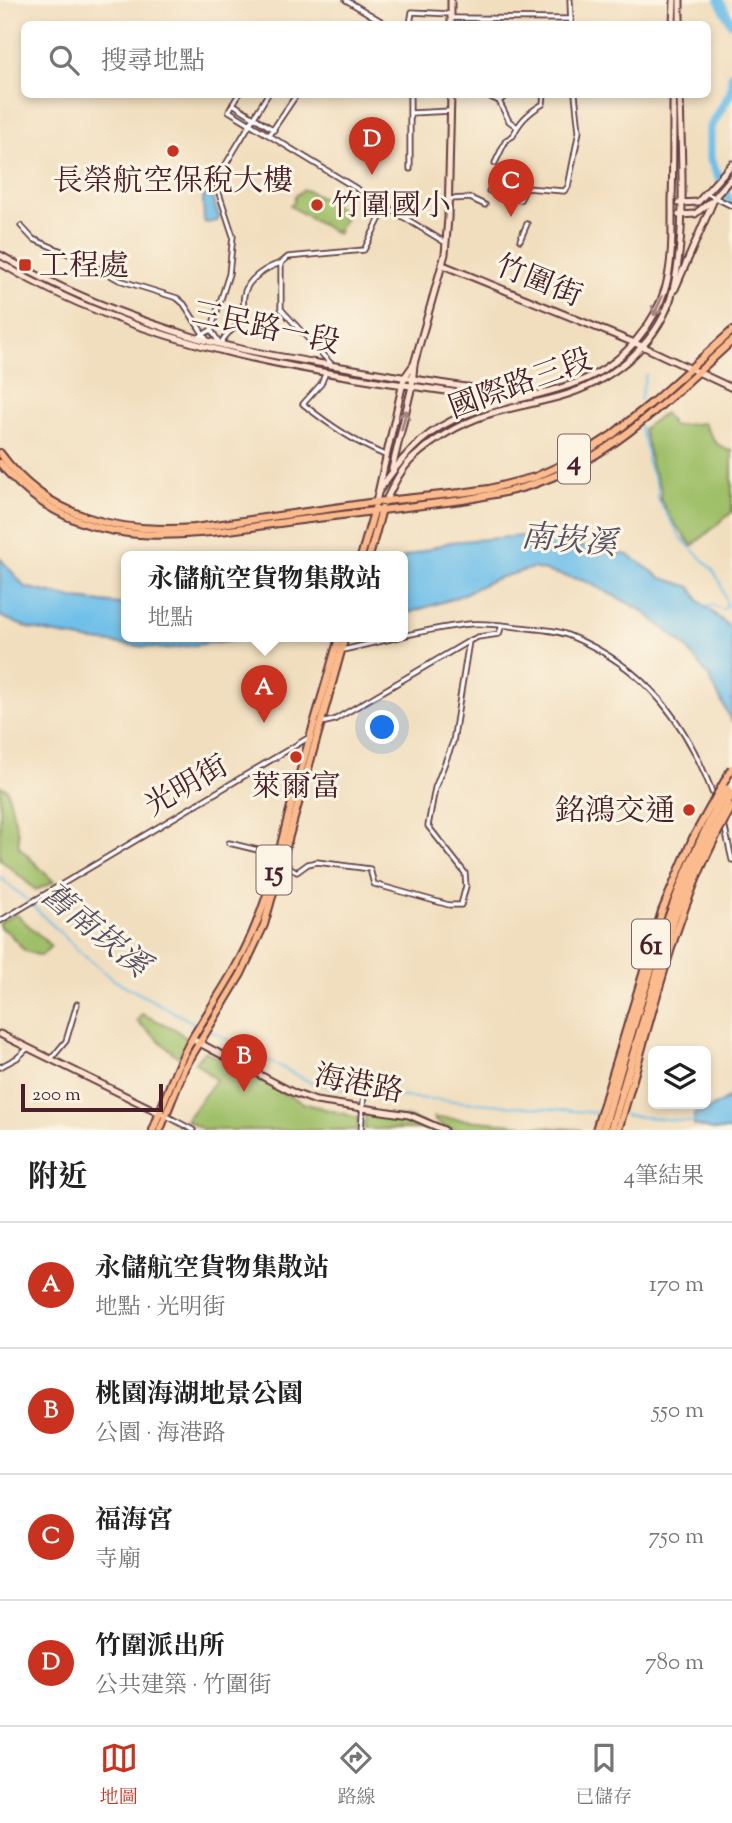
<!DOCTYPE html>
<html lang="zh-TW">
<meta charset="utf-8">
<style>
:root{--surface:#fff;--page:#f2f2f2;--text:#222;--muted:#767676;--line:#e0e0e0;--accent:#c8321e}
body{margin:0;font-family:"Sorts Mill Goudy","Noto Serif TC",serif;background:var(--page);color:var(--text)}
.controls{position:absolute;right:21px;bottom:21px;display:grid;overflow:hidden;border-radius:10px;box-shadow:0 4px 10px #0003}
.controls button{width:63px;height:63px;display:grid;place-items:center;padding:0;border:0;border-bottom:2px solid var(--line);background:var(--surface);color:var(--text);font:35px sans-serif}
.scale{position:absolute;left:21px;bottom:18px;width:142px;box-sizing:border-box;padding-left:7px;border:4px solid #4a1f2b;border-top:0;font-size:19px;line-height:24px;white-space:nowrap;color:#4a1f2b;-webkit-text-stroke:5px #fcf5e5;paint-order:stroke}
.you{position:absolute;left:383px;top:728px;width:24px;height:24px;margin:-18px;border:5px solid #fff;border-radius:50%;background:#1a73e8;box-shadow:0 0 0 10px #1a73e833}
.badge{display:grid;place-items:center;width:46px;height:46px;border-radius:50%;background:var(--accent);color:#fff;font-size:23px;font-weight:700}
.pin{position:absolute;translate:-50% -58px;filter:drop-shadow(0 2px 4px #0008)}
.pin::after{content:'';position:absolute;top:37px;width:24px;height:21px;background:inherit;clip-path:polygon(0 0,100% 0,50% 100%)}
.popup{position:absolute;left:121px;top:551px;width:287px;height:91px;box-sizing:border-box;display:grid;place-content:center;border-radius:10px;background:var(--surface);filter:drop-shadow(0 2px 5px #0005);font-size:23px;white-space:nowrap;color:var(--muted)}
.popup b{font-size:26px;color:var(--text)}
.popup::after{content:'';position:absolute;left:50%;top:100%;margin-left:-14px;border:14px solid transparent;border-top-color:var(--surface)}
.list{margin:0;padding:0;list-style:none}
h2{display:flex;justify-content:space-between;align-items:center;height:91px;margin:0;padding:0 28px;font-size:30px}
h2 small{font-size:23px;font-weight:400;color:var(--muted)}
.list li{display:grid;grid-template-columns:46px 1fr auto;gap:21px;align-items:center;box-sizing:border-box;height:126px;padding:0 28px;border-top:2px solid var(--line)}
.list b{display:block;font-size:26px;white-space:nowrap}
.list p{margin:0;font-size:23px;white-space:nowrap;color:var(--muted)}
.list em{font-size:23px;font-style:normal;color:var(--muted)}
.icon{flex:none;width:38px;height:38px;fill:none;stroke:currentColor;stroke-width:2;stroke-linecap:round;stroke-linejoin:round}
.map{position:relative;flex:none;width:732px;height:1130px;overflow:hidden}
.search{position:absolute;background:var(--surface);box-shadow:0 4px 10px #0003;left:21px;right:21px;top:21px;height:77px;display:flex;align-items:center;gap:18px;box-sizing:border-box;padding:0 24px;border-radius:10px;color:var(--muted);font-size:26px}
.sheet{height:595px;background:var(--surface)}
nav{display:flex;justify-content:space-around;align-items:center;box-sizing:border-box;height:98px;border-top:2px solid var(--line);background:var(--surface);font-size:19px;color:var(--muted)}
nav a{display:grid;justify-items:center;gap:4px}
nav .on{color:var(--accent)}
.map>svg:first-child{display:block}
</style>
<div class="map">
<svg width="732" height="1130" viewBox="0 0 732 1130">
<rect width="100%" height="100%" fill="#fcf5e5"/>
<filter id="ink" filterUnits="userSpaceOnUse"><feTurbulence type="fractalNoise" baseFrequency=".0143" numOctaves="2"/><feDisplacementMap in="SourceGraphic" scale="14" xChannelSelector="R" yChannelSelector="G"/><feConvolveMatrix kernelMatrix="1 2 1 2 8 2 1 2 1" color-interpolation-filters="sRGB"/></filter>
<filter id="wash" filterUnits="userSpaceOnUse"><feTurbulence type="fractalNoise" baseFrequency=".00686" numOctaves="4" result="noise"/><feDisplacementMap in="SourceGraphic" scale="28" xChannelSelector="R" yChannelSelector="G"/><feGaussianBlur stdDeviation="1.57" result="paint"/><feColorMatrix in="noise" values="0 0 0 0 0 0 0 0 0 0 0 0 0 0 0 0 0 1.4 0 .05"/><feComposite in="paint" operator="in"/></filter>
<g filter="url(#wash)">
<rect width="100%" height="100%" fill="#f1debe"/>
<g fill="#9fbf68" stroke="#746f4a" stroke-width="2">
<polygon points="303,190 309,191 342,210 344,222 337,229 339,231 337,234 290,206 292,203 294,203 295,196"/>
<polygon points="664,413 673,426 703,423 716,443 729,451 732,450 732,512 692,546 669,516 660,499 661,489 650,464 649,451 643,429"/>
<polygon points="0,786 7,789 18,833 19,847 54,882 36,890 0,859"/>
<polygon points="16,914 51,946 41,956 25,951 9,933 0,928 0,922"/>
<polygon points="142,1014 175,1029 187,1039 178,1057 137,1021"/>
<polygon points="205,1051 303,1103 359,1118 357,1130 204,1130 186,1120 216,1080 195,1062"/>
<polygon points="366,1113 411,1118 435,1129 364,1129"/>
<polygon points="434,1117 433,1117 581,1130 451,1130 435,1121"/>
</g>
<g fill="#6ebfe9" stroke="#5c6f8a" stroke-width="2">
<polygon points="208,193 211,195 219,217 217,221 206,223 204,221 203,198"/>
<polygon points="523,536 628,555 662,578 691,587 699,601 732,629 732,722 709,677 687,648 642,610 585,581 533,568 495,579 455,598 402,615 402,558 450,542"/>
<polygon points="0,558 25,587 77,599 126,605 126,637 255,637 165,649 86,640 28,628 0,616"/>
<path d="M 732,1096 L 732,1130 L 713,1130 L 694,1125 L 694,1114 C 711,1111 717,1103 732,1096 Z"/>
</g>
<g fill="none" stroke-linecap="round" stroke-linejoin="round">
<g stroke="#6ebfe9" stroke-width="2">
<polyline points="640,400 646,375"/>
<polyline points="639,425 647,451 647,461 658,488 657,498 681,538 713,570 720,582 727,605 722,610 713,605 709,606 709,609"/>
<polyline points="0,877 28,901"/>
<polyline points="32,905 81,953 114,980 196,1024"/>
<polyline points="211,1031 310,1082 360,1093"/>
<polyline points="368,1094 598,1113"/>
<polyline points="624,1115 695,1122"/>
</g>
<g stroke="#6ebfe9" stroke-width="9">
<polyline points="719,0 732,24"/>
<polyline points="729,200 710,158 710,128 731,92 732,75"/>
</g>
</g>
</g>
<g filter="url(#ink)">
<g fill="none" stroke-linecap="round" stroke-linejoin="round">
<defs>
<g id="street">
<polyline points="346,0 386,24"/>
<polyline points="570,0 571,24"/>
<polyline points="451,18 571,19"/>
<polyline points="410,24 412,12 451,14"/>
<polyline points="239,94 233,104 274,130"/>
<polyline points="410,94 410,169"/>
<polyline points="484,94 499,101 509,94"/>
<polyline points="499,101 509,121 517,127"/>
<polyline points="233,104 229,111 446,243"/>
<polyline points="411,113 451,111"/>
<polyline points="270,134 297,94"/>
<path d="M 495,163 L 506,140 L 513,136 C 519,121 529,112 543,104 L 544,94"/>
<polyline points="489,191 520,200 526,188 564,191 568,187 579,131 575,94"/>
<polyline points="706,193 732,206"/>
<polyline points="449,199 470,198 485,205"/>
<polyline points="21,226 33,239 83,260 119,280 177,298 184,304 207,340"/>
<polyline points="520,240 527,224"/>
<polyline points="211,330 221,345"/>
<polyline points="197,338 211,330 229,274 233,236 216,184 217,179 268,94"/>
<path d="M 221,344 C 226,330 237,330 242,318 C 246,310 242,303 244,295 C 247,279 267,267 281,263"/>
<polyline points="332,365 281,309 281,263 288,257 364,250 386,206"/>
<path d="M 326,372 L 321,384 L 303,404 C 329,425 356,443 387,456"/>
<path d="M 402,636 C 425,631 447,626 470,624 C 486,623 502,625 518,627 C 535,629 554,629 570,636 C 646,667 687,723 714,797"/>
<polyline points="343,650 399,637"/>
<polyline points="321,723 334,720 469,641 478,637 499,634 502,625"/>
<polyline points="724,824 732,860"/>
<polyline points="229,843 278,855"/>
<polyline points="283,863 297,872 308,864 317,862 370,869 374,884 449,905 461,905 466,886 465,873 428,826 435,788 453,742 469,641"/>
<polyline points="0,921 308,738"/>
<polyline points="51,1059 66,1041 77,1004"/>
<polyline points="0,1067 17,1058 28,1048"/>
<polyline points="165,1115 193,1130"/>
<polyline points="361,1130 365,1080"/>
</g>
<g id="secondary">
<polyline points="451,24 451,0"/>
<polyline points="673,24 674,0"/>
<polyline points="680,24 680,0"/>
<polyline points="679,203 698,202 732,164"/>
<polyline points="679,215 695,214 710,202"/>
<path d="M 0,255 C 62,291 129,318 197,338 C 248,353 302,360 354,369 C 412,379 470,389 529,395"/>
<path d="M 0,263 C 154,355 337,376 511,400"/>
<polyline points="443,265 642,346 732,388"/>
<polyline points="675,289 715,197 732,177"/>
<polyline points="392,469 412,386 414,364 445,254 448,218 451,94"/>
<path d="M 379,491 C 398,462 420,436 451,421 C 515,390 590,400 638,338 C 651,323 660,306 666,286 C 673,259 672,230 672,201 C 673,166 673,130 673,94"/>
<polyline points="376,502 404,378 414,364"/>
<path d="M 385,502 C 393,486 400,470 413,458 C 434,439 460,424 486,415 C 513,406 541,403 568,394 C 616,378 661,340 673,290 C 687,231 681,155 680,94"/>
<polyline points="0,1034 162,1114"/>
<polyline points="192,1039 294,1093 316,1101 409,1115 444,1130"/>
</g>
<g id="primary">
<path d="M 0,453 C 48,519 118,533 194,528 L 376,502 L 460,493 L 489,489 L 535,477 L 575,459 L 612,435 L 654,401 L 732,331"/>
<path d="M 0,463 C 77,559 187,536 293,521 C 350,514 406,507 463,500 C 490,495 517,491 542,481 C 617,454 674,393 732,341"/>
<polyline points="361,557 375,508"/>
<polyline points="369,557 382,509"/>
<path d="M 153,1130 C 165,1099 176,1066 193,1037 C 217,997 240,966 257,922 C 272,886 280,847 290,810 C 305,753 322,697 338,641"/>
<polyline points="160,1130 185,1067 241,974 264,925 345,637"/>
</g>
</defs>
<use href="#street" stroke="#633c41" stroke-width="7"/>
<use href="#secondary" stroke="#633c41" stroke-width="9"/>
<use href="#primary" stroke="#633c41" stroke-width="10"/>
<use href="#street" stroke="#fff" stroke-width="3.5"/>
<use href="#secondary" stroke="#fde4d1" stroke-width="5"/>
<use href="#primary" stroke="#fbbb8c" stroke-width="6"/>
<defs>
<g id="primary-bridge">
<polyline points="596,1130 662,911 693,838 732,768"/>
<path d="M 618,1130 C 652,1022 673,906 732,807"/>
</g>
<g id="highway-bridge">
<path d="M 603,1130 C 637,1012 667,897 727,789"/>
<polyline points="611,1130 674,918 702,852 732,793"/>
</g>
</defs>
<use href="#primary-bridge" stroke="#633c41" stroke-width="10" stroke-linecap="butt"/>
<use href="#highway-bridge" stroke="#633c41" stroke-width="10" stroke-linecap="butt"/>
<use href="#primary-bridge" stroke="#fbbb8c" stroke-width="6"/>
<use href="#highway-bridge" stroke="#fbbb8c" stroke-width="7"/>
</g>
<defs><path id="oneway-shaft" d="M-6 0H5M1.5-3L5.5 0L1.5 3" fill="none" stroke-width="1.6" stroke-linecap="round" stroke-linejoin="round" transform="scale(1.75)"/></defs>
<g stroke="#a4827e">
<use href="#oneway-shaft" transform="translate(658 306) rotate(114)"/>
<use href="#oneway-shaft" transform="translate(404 420) rotate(-76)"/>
</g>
</g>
<g fill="#c8321e" stroke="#fcf5e5" stroke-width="2.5">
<circle cx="173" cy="151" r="7"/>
<circle cx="317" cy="205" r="7"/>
<rect x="18" y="258" width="14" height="14" rx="3.5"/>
<circle cx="296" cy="757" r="7"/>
<circle cx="689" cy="810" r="7"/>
</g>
<g text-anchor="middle" stroke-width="6" stroke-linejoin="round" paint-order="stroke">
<g fill="#fcf5e5" stroke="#7f5f63" stroke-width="2">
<rect x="558" y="434.5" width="32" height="49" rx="5"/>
<rect x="256.5" y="845.5" width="35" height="49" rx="5"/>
<rect x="632" y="919.5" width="38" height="49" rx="5"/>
</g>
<g font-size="28" font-weight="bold" fill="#4a1f2b">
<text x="574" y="469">4</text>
<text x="274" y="880">15</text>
<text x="651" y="954">61</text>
</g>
<g font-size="30" fill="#4a1f2b" stroke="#fcf5e5">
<text x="173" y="190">長榮航空保稅大樓</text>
<text x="331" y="215" text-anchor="start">竹圍國小</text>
<text x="39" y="275" text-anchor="start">工程處</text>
<text x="296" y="796">萊爾富</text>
<text x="675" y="820" text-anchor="end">銘鴻交通</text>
</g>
<g font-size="30" fill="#4a1f2b" stroke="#fcf5e5">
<text transform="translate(539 280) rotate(22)" y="10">竹圍街</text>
<text transform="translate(266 327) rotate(12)" y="10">三民路一段</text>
<text transform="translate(520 383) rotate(-20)" y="10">國際路三段</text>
<text transform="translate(186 785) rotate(-30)" y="10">光明街</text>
<text transform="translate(359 1083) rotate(11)" y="10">海港路</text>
</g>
<g font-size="32" font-style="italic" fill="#554f64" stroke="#fcf5e5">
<text transform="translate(569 539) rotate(5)" y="11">南崁溪</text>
<text transform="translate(96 929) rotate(39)" y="11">舊南崁溪</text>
</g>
</g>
</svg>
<div class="controls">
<button><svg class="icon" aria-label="layers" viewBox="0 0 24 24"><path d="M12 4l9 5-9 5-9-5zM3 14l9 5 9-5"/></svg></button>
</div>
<div class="scale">200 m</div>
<div class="you"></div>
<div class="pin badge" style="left:264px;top:723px">A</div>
<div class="popup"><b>永儲航空貨物集散站</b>地點</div>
<div class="pin badge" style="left:244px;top:1092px">B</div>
<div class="pin badge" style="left:511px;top:217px">C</div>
<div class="pin badge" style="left:372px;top:175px">D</div>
<div class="search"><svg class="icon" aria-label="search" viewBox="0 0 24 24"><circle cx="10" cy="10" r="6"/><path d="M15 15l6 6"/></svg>搜尋地點</div>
</div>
<section class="sheet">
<h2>附近<small>4筆結果</small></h2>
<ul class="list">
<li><span class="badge">A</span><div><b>永儲航空貨物集散站</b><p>地點 · 光明街</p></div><em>170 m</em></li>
<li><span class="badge">B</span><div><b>桃園海湖地景公園</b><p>公園 · 海港路</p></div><em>550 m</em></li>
<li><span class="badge">C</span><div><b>福海宮</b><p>寺廟</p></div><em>750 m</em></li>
<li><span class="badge">D</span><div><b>竹圍派出所</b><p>公共建築 · 竹圍街</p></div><em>780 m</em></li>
</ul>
</section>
<nav>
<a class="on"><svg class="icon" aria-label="map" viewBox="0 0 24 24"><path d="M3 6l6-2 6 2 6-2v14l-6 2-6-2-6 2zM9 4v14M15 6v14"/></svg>地圖</a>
<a><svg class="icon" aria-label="directions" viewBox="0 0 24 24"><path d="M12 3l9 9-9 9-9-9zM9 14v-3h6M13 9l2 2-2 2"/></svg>路線</a>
<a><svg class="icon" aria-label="saved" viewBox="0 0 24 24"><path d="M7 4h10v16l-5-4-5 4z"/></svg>已儲存</a>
</nav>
